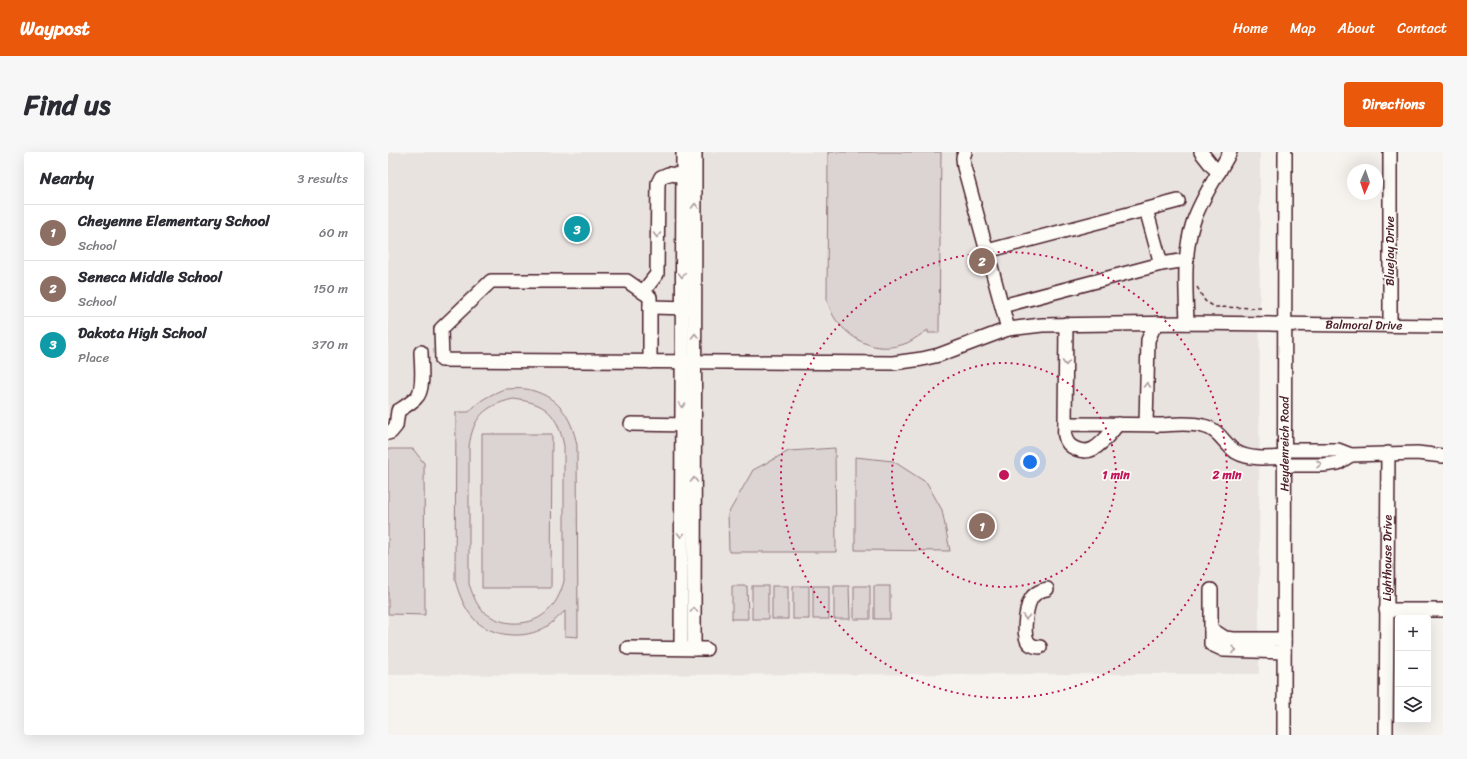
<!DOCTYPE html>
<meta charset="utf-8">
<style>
:root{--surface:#fff;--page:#f7f7f7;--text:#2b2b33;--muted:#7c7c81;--line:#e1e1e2;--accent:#ea580c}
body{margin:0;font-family:Sriracha,sans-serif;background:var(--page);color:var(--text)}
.controls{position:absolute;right:12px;bottom:12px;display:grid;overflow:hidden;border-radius:4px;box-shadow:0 4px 16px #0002}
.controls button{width:36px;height:36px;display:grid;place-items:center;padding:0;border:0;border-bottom:1px solid var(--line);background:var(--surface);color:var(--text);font:20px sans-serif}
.compass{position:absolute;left:959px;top:12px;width:36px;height:36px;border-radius:50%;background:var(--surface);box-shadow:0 4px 16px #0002;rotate:182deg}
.you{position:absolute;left:642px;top:310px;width:14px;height:14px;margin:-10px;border:3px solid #fff;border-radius:50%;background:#1a73e8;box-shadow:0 0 0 6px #1a73e833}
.badge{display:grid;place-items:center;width:26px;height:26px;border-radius:50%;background:var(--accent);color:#fff;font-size:13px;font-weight:700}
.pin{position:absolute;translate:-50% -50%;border:2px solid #fff;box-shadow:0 1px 4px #0006}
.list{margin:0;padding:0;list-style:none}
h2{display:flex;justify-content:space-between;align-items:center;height:52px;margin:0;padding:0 16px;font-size:17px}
h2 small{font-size:13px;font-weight:400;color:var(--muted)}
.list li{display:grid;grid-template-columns:26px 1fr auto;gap:12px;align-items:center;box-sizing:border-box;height:56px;padding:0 16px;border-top:1px solid var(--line)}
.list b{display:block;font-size:15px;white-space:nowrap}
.list p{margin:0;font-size:13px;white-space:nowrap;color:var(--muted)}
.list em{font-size:13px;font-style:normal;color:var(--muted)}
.icon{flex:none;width:22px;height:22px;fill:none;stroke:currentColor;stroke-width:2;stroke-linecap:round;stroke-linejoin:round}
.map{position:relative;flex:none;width:1055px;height:583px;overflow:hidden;border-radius:4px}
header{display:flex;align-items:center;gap:24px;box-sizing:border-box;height:56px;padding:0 20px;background:var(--accent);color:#fff}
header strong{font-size:19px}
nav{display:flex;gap:22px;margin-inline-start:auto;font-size:14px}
.intro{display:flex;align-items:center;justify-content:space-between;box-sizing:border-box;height:96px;padding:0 24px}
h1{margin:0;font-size:28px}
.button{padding:10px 18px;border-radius:4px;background:var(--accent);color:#fff;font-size:14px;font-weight:700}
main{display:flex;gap:24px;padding:0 24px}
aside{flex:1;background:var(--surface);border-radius:4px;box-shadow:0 4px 16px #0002}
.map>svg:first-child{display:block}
</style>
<header>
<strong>Waypost</strong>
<nav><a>Home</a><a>Map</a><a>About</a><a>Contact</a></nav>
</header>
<div class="intro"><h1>Find us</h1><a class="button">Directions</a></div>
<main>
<aside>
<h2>Nearby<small>3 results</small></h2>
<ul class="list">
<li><span class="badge" style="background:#8d6e63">1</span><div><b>Cheyenne Elementary School</b><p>School</p></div><em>60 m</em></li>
<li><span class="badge" style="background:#8d6e63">2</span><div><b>Seneca Middle School</b><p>School</p></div><em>150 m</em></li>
<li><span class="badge" style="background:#0f9aa8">3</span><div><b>Dakota High School</b><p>Place</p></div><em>370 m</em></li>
</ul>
</aside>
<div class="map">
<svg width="1055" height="583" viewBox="0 0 1055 583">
<rect width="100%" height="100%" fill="#f6f3ef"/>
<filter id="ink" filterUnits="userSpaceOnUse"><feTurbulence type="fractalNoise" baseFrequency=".025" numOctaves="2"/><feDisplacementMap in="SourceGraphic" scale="8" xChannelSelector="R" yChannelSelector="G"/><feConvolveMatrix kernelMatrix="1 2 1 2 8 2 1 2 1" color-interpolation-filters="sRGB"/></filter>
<g filter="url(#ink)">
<polygon fill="#e9e3e0" points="0,0 872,0 871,522 0,523"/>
<g fill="#dcd4d2" stroke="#937a7e" fill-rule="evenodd">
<path d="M 440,0 L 553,0 L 551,181 L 540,181 L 540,178 C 533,182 526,188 519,191 C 491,202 466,191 448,168 C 444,163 442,155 439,149 Z"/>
<path d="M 116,237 C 123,237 131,236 138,237 C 169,243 183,263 189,293 L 190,485 L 177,484 L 177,459 C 169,466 162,474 152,478 C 133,487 104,484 88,469 C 77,458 71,443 67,428 L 68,260 L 81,260 C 91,248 102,243 116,237 ZM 125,247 C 158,251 169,261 176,294 L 176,429 C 169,456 152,473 123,471 C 112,470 101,465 93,457 C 87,450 84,440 81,432 L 81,295 C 85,265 96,254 125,247 Z"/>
<polygon points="94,282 164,282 163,436 94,436"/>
<polygon points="447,296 448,400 341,400 340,362 365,318 401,299"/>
<polygon points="0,297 25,297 36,311 37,463 0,462"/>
<polygon points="467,305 505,309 539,331 554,358 562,399 467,398"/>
<polygon points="344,434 359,434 360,467 344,467"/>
<rect x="364" y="434" width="16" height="33"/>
<rect x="384" y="434" width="16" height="33"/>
<rect x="405" y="434" width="16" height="33"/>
<rect x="425" y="434" width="16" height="33"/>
<polygon points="446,434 461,434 462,467 446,467"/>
<rect x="466" y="434" width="16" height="33"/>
<rect x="486" y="434" width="16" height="33"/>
</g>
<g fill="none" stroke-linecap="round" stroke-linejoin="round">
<defs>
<g id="minor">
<polyline points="577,0 575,6 576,15 620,177"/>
<polyline points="813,0 824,14 831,20"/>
<polyline points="1002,0 1002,173"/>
<polyline points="758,57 773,112"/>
<polyline points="599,99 790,49"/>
<polyline points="255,140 269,122 270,31 273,25 280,22 302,24"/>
<polyline points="614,154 773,112 799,108"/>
<polyline points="262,155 303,156"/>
<path d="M 799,171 C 798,138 795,102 805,71 C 813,46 830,23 842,0"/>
<path id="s1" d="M 262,210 L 262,145 L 239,129 L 103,129 L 53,177 L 54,208 L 505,211 L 534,207 L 551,203 L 620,177 L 654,173 L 799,171 L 1055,174"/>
<polyline points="243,272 302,273"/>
<polyline points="677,272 678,172"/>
<path d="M 730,272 C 723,280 715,292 705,297 C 695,302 679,296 677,284 C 676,281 677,276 677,272 C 707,272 738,272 769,273 C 783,273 800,270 815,274 C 831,277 836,292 848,300 C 862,308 881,306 896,305"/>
<polyline points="758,272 760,188 765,177 770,171"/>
<path d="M 0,281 L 3,280 L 8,274 L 10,259 C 16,255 23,251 28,246 C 37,238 33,211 33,200"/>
<polyline points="897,298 950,298 963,303 1029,301 1055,304"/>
<polyline points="896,313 935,313 950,311 963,303"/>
<polyline points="823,438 823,492 836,498 896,500"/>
<polyline points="998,458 1055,458"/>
<polyline points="823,477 837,486 846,487 896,487"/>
<path d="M 652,495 C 647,495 641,493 639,488 C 635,479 638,452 645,444 C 649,440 654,438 659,437"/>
<polyline points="240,496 318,497"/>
<polyline points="293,496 295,0"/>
<polyline points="306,497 307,0"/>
<path id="s2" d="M 896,583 L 897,0"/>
<path id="s3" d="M 998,583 L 1000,301"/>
</g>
</defs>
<use href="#minor" stroke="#4a1f2b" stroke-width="16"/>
<polyline stroke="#4a1f2b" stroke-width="1.5" stroke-dasharray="4 3" stroke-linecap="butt" points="809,135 817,149 827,155 873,156"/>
<use href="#minor" stroke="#fdfcf7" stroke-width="13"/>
</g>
<defs><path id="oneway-chevron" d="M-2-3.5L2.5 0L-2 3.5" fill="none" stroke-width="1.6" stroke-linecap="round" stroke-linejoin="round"/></defs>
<g stroke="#ac999b">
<use href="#oneway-chevron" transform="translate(307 54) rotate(-90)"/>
<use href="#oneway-chevron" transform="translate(269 83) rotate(90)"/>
<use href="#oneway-chevron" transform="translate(294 123) rotate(90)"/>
<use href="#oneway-chevron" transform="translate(307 184) rotate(-90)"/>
<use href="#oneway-chevron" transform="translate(678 211) rotate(91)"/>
<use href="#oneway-chevron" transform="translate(759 233) rotate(-89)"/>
<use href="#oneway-chevron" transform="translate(294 253) rotate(91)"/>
<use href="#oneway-chevron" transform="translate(931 312) rotate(-1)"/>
<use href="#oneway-chevron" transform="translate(306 328) rotate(-90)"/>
<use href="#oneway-chevron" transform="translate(293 383) rotate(90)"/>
<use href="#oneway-chevron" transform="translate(306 458) rotate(-90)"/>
<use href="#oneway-chevron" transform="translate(638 465) rotate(93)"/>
<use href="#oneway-chevron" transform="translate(846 498) rotate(2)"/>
</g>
</g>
<g fill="none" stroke="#c2185b" stroke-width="2" stroke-dasharray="2 4">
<circle cx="616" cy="323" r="112"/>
<circle cx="616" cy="323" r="223"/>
</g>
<g text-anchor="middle" stroke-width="3.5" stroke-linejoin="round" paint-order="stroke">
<g font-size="12" fill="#4a1f2b" stroke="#fdfcf7">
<text transform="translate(1002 99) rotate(-90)" y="4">Bluejay Drive</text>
<text dy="4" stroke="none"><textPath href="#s1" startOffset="1257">Balmoral Drive</textPath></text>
<text dy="4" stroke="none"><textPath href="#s2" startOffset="291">Heydenreich Road</textPath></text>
<text dy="4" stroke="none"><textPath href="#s3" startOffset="177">Lighthouse Drive</textPath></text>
</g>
</g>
<circle cx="616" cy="323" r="6" fill="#c2185b" stroke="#fdfcf7" stroke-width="2"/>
<g font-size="12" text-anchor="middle" font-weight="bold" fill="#c2185b" stroke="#fdfcf7" stroke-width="3.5" stroke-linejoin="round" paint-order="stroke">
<text x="728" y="327">1 min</text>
<text x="839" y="327">2 min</text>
</g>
</svg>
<div class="controls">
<button>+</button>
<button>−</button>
<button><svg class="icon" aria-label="layers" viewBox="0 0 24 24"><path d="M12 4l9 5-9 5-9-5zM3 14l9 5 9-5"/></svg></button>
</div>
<svg class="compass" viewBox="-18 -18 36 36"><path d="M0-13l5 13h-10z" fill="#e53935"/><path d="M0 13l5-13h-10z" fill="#7c7c81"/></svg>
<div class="you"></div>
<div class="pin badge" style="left:594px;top:374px;background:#8d6e63">1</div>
<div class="pin badge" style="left:594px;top:109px;background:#8d6e63">2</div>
<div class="pin badge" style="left:189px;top:77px;background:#0f9aa8">3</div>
</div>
</main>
